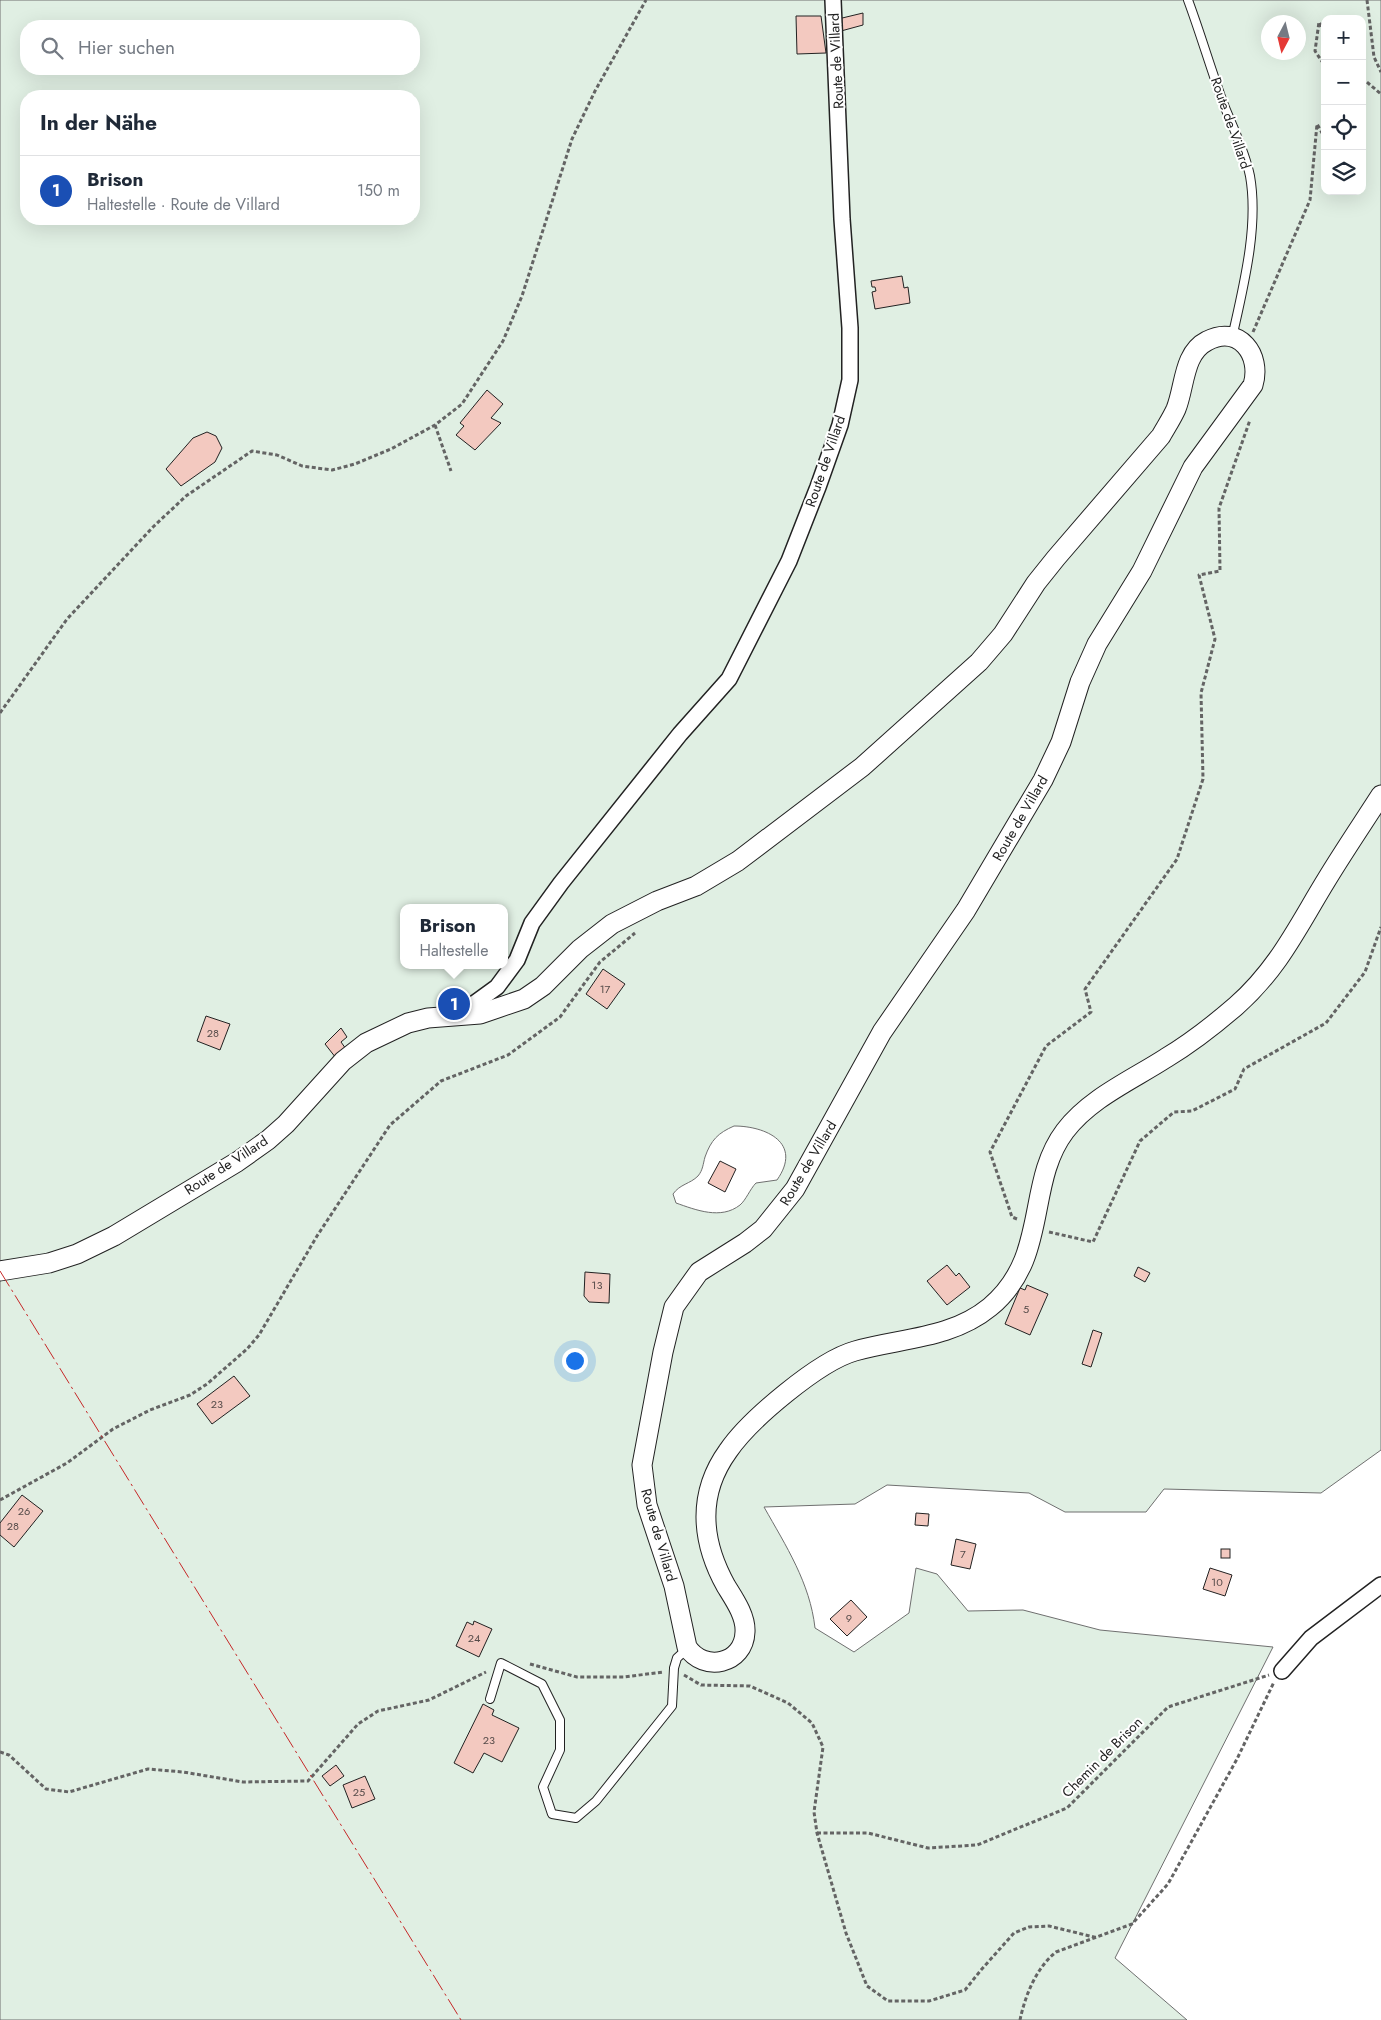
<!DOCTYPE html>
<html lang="de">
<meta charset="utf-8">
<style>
:root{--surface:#fff;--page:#f2f2f3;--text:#1f2937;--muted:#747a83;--line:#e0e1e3;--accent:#2563eb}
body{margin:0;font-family:Jost,sans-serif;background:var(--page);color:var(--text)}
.controls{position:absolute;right:15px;top:15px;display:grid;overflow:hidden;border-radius:10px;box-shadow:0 5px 20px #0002}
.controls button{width:45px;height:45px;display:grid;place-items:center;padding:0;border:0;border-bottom:1px solid var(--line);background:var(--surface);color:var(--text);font:25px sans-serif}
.compass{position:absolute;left:1261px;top:15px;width:45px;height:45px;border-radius:50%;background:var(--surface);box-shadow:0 5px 20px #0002;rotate:187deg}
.you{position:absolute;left:574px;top:1360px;width:18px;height:18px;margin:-12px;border:4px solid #fff;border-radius:50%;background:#1a73e8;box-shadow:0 0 0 8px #1a73e833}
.badge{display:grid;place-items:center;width:32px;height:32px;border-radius:50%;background:var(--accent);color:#fff;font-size:16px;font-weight:700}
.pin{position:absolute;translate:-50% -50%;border:2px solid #fff;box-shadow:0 1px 5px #0006}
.popup{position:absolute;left:400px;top:904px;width:108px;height:65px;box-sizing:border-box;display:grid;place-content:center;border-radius:10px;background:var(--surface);filter:drop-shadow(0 1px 4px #0005);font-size:16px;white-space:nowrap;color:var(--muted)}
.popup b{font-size:19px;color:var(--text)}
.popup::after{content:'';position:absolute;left:50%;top:100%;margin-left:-10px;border:10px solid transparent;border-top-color:var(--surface)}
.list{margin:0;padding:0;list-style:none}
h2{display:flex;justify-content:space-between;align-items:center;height:65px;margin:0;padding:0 20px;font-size:21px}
h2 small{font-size:16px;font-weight:400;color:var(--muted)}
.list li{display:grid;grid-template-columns:32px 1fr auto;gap:15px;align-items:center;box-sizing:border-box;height:70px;padding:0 20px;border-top:1px solid var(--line)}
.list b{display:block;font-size:19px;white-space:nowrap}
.list p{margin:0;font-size:16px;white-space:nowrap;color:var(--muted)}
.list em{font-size:16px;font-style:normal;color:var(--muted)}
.icon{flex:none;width:28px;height:28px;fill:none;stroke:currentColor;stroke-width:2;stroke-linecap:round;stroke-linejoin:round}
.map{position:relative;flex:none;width:1381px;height:2020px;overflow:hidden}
.search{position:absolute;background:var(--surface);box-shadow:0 5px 20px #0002;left:20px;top:20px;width:400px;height:55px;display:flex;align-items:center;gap:12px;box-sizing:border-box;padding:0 18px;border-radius:20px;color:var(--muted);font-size:19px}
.panel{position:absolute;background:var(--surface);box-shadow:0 5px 20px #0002;left:20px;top:90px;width:400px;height:135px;border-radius:20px}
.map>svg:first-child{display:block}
</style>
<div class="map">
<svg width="1381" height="2020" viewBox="0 0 1381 2020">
<rect width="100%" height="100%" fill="#fff"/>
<path fill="#e0efe3" stroke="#6f6f6f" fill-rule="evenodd" d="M 0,0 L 1381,0 L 1381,1450 L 1321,1493 L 1164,1489 L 1146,1512 L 1065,1512 L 1029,1493 L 887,1485 L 855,1504 L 764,1507 C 786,1546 810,1583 815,1628 L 854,1652 L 909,1613 L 916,1568 L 937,1574 L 968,1611 L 1023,1610 L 1100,1630 L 1273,1647 L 1115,1958 L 1187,2020 L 0,2020 ZM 1325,19 L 1362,19 L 1362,191 L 1325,191 ZM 1268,22 L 1298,22 L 1298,52 L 1268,52 ZM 26,26 L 414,26 L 414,69 L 26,69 ZM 26,96 L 414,96 L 414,219 L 26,219 ZM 404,908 L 504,908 L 504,965 L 404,965 ZM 734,1126 C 766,1126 803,1143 777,1180 L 756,1183 C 750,1189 746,1200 740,1205 C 721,1220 696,1210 676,1203 L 673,1194 C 680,1184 690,1184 698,1176 C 703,1170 703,1164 705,1157 C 711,1140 718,1133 734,1126 Z"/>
<g fill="#f3c9c0" stroke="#222">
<polygon points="863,13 863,25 841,31 838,19"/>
<polygon points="796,16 821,16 826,53 797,54"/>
<polygon points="902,276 904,288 908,287 910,303 875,309 872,292 876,291 875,287 872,287 871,281"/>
<polygon points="487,390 503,404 491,418 501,423 475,450 456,435 464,426 460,423"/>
<polygon points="207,432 216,436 222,448 215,462 181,486 166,469 193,438"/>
<polygon points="603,969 625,984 607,1009 586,994"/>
<polygon points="206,1016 230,1024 220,1050 197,1041"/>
<polygon points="341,1028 347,1037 341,1042 346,1049 336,1058 325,1044"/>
<polygon points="720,1161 736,1169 725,1192 708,1183"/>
<polygon points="947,1265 956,1276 959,1273 970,1287 947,1305 927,1281"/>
<polygon points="1138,1267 1150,1273 1145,1282 1134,1276"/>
<polygon points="585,1272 610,1274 609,1303 589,1302 584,1296"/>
<polygon points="1027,1285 1048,1294 1030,1335 1005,1324 1020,1288 1025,1290"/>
<polygon points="1093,1330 1102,1333 1091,1367 1082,1364"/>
<polygon points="234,1376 250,1396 212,1424 197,1404"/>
<polygon points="22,1495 43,1511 14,1547 0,1535 0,1523"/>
<polygon points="916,1513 929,1514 928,1526 915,1525"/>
<polygon points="956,1539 976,1544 970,1569 951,1565"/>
<rect x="1221" y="1549" width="9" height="9"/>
<polygon points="1210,1568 1232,1575 1225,1596 1203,1589"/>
<polygon points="851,1600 867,1617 847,1636 830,1619"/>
<polygon points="474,1621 492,1629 479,1657 456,1646 467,1622 473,1625"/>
<polygon points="483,1704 494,1710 492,1715 519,1728 502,1762 484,1753 473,1773 454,1763"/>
<polygon points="336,1765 344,1776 330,1786 322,1776"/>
<polygon points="365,1776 375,1799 352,1808 343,1785"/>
</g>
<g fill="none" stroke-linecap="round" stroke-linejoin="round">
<defs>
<g id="service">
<path d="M 1188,0 C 1201,35 1211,70 1224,105 C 1233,128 1245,151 1250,176 C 1259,227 1243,288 1232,338"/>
<polyline points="490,1699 501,1663 542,1684 560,1720 560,1750 543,1787 552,1814 576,1818 596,1801 672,1706 674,1668 677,1658 688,1648"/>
</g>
<g id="minor">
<polyline points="457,1016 497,987 517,960 532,923 561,883 680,734 729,679 789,561 818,487 840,425 850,380 850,328 842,219 833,0"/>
<polyline points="1282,1671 1311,1638 1381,1585"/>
</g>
<path id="tertiary" d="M 0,1271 L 49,1263 L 77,1254 L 114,1236 L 237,1162 L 268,1140 L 286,1124 L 343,1061 L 366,1043 L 408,1023 L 428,1018 L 480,1014 L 524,999 L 543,986 L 580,949 L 612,924 L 657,901 L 696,886 L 738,861 L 862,767 L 979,662 L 1003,634 L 1036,583 L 1056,558 L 1161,436 C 1166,427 1172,418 1176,409 C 1185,387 1183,353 1207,341 C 1239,324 1262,355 1253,385 L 1193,467 L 1142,571 L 1097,644 L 1080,682 L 1061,742 L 1043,780 L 966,910 L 882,1032 L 795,1189 L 763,1229 L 745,1243 L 699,1272 L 674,1307 L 663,1352 L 642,1465 L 647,1505 L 674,1586 L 687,1647 C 704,1673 744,1664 745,1632 C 746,1616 734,1599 726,1586 C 701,1541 697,1494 728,1451 C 749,1420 819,1361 855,1351 C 901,1338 951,1339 990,1307 C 1050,1257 1025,1184 1065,1131 C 1090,1098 1132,1080 1166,1058 C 1191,1043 1214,1025 1236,1006 C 1279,968 1298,926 1327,879 C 1344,851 1363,823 1381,795"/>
</defs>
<use href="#service" stroke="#222" stroke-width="10"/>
<use href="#minor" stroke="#222" stroke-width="18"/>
<use href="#tertiary" stroke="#222" stroke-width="21"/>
<g stroke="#646464" stroke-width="3" stroke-dasharray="4 2.5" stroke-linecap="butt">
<polyline points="1367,0 1374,57 1381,72"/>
<polyline points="1325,32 1319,22 1315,51 1325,66"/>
<polyline points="1362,78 1381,94"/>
<polyline points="1253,332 1310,200 1317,124 1325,138"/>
<polyline points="435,425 451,471"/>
<polyline points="0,713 67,619 153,527 186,496 252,451 277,455 302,466 332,470 355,464 391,449 435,425 462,404 503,341 522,296 572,139 595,91 646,0"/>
<polyline points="1017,1219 1012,1217 990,1152 1046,1046 1091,1012 1085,989 1177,859 1203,779 1201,693 1215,639 1199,575 1220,571 1219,508 1250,420"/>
<polyline points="1049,1232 1093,1242 1140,1141 1174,1112 1192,1111 1235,1089 1244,1069 1326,1023 1365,972 1381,927"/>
<polyline points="0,1500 67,1463 113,1429 150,1410 190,1395 207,1384 247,1349 259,1335 317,1236 390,1125 441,1081 508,1055 560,1017 600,962 635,933"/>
<polyline points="530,1664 577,1677 624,1677 663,1672"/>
<polyline points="684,1675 701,1685 750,1686 788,1703 812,1723 823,1747 814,1812 817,1833 846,1933 867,1986 888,2001 929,2001 965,1990 981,1970 1014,1933 1029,1927 1049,1926 1098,1938"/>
<polyline points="0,1752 9,1755 46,1789 69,1792 148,1769 183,1772 243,1782 308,1781 358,1724 378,1711 429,1700 486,1672"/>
<polyline points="817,1833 868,1833 928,1848 977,1845 1067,1808 1168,1707 1269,1675"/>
<path d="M 1020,2020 C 1025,1996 1036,1968 1056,1952 L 1132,1924 L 1168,1884 L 1237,1759 L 1274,1682"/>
</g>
<use href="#service" stroke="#fff" stroke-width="8"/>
<use href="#minor" stroke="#fff" stroke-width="15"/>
<use href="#tertiary" stroke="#fff" stroke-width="19"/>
<polyline stroke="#c62828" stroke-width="1" stroke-dasharray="18 4 2.5 4" stroke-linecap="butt" points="0,1271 461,2020"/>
</g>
<g text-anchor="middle" stroke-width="4" stroke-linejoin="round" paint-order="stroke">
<g font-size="11" fill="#564c4a">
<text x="605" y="993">17</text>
<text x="213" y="1037">28</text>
<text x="597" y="1289">13</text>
<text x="1026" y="1313">5</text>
<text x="217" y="1408">23</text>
<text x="24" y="1515">26</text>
<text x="13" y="1530">28</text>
<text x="963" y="1558">7</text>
<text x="1217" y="1586">10</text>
<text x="849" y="1622">9</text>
<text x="474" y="1642">24</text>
<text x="489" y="1744">23</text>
<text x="359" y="1796">25</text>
</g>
<g font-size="14" fill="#222" stroke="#fff">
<text transform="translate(836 61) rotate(-93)" y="5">Route de Villard</text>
<text transform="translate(1231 123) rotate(71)" y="5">Route de Villard</text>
<text transform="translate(825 461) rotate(-71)" y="5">Route de Villard</text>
<text transform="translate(1020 818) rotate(-60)" y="5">Route de Villard</text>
<text transform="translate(808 1163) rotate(-59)" y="5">Route de Villard</text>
<text transform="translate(226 1165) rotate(-33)" y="5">Route de Villard</text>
<text transform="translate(659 1535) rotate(74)" y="5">Route de Villard</text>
<text transform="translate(1102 1757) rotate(-45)" y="5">Chemin de Brison</text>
</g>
</g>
</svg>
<div class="controls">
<button>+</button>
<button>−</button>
<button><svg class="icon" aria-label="locate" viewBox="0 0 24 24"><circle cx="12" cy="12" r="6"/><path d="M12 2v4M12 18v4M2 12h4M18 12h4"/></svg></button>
<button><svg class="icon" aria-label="layers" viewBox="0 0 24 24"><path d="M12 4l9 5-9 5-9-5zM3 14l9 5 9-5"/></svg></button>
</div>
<svg class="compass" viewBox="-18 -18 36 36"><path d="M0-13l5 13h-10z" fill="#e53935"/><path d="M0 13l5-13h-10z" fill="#747a83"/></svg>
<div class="you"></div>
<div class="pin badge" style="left:454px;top:1004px;background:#1a4fb4">1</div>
<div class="popup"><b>Brison</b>Haltestelle</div>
<div class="search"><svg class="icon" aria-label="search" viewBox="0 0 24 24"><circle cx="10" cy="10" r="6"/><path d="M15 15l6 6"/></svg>Hier suchen</div>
<section class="panel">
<h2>In der Nähe<small></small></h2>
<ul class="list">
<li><span class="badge" style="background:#1a4fb4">1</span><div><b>Brison</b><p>Haltestelle · Route de Villard</p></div><em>150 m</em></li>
</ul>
</section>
</div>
